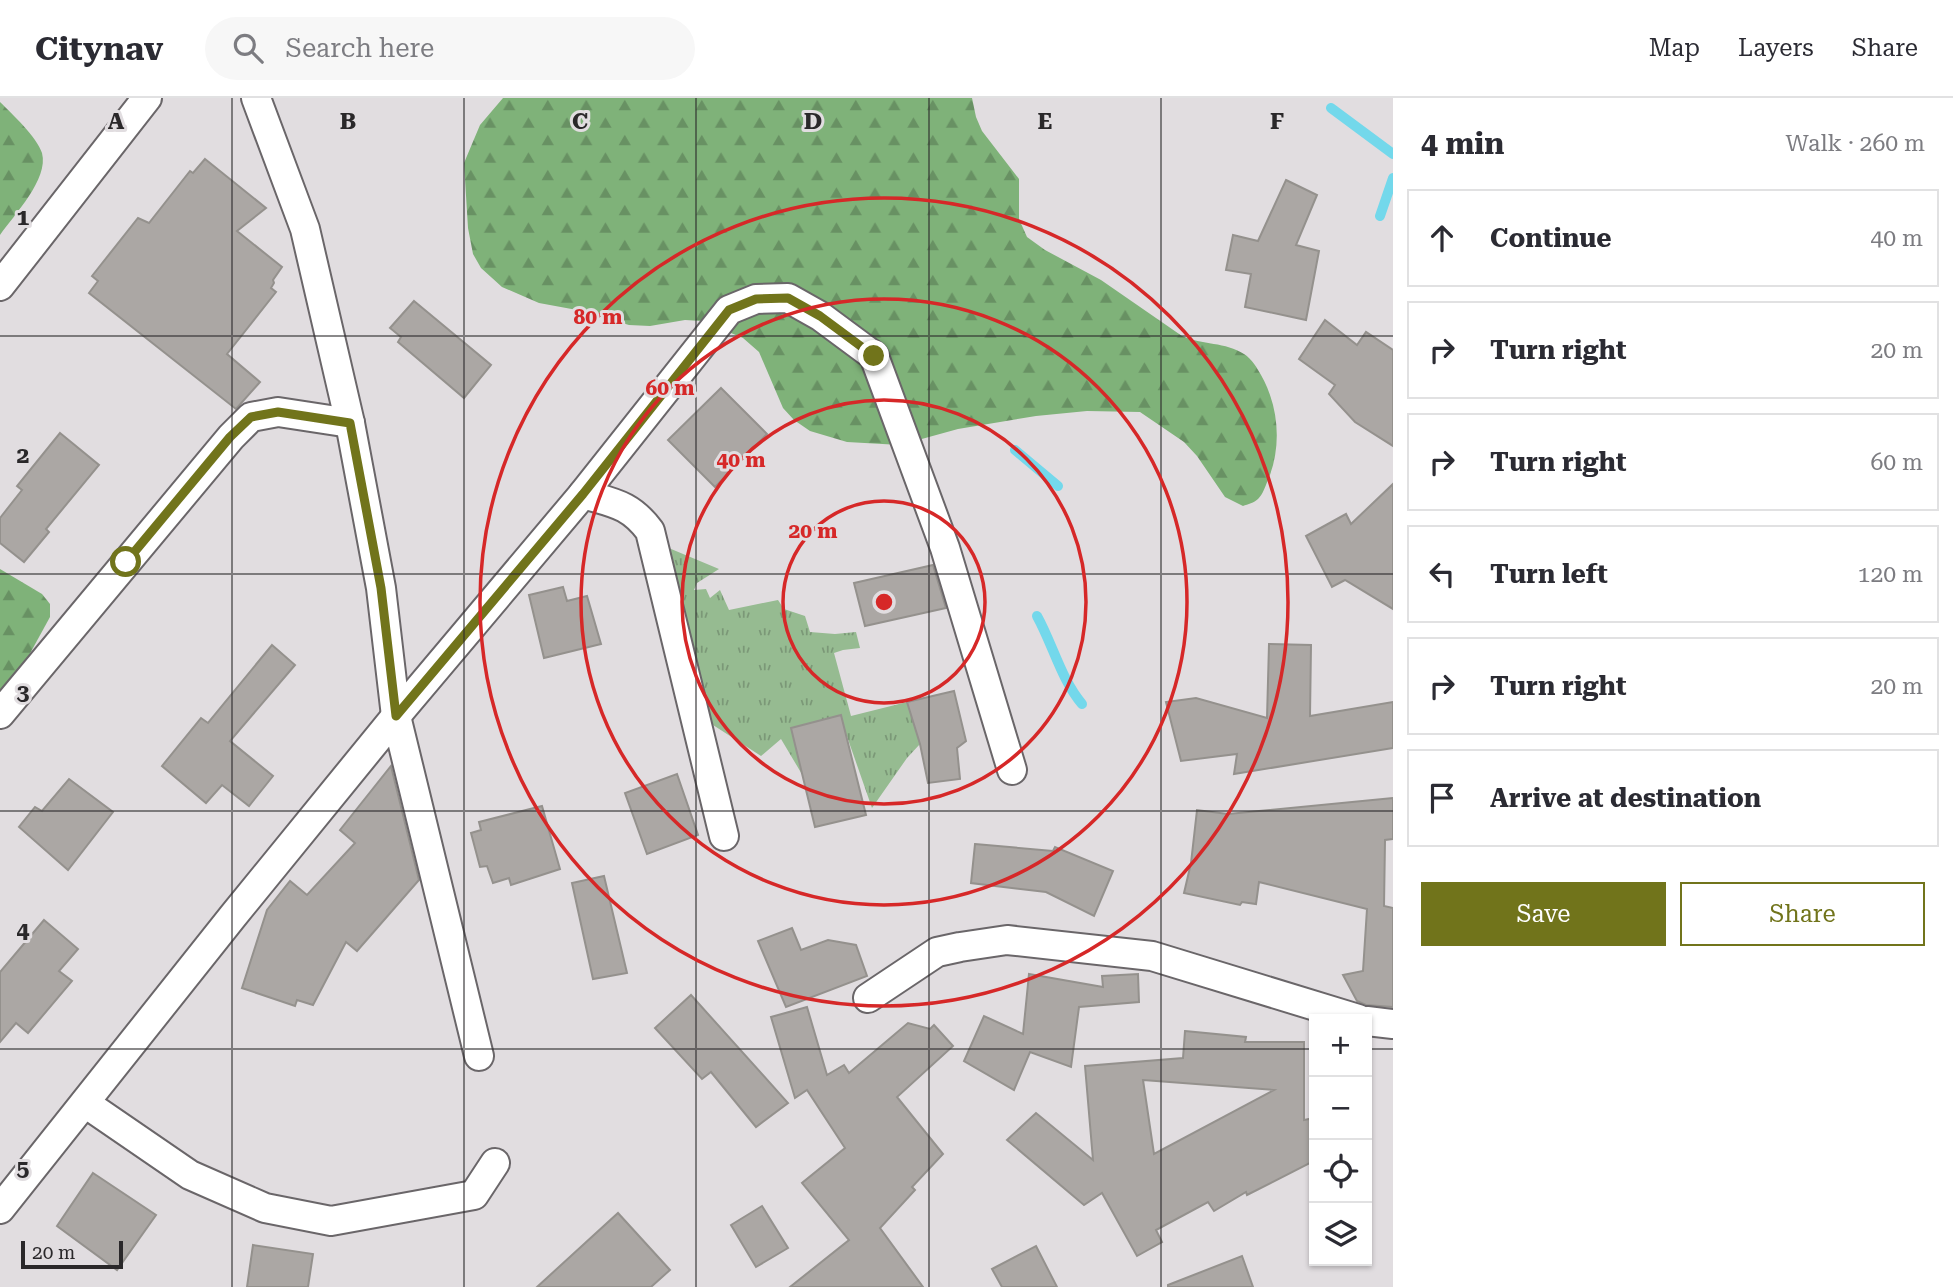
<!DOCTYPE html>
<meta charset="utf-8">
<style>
:root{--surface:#fff;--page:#f7f7f7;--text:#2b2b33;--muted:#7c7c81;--line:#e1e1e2;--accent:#71741b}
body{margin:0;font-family:"Roboto Serif",serif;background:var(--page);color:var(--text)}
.controls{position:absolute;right:21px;bottom:21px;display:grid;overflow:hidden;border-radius:0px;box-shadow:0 2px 5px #0004}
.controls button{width:63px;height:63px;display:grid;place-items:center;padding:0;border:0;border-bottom:2px solid var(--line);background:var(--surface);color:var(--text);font:35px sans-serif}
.scale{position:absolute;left:21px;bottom:18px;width:102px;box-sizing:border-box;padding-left:7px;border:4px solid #2a282a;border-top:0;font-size:19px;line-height:24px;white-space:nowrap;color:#2a282a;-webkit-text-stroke:5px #e1dde0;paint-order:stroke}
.stop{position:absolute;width:21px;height:21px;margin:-16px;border:5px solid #71741b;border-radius:50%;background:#fff}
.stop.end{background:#71741b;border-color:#fff;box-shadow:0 2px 7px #0008}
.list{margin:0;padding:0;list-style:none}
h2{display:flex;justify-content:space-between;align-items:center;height:91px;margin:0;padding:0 28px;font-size:30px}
h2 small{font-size:23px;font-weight:400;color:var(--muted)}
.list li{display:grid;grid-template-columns:46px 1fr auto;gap:21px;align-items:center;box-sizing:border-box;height:98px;margin:0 14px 14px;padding:0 14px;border:2px solid var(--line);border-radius:0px}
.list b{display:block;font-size:26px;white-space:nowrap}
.list em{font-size:23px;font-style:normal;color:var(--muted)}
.actions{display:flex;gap:14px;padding:21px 28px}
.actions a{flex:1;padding:16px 0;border:2px solid var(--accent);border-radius:0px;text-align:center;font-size:24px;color:var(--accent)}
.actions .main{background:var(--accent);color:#fff}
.icon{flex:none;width:38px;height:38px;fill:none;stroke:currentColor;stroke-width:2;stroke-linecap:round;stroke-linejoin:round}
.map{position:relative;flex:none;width:1393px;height:1189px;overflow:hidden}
header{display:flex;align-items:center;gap:42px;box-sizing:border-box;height:98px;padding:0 35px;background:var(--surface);border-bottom:2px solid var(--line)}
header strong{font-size:33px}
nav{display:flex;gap:38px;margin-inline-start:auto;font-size:24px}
.search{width:490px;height:63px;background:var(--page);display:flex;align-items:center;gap:18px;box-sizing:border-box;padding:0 24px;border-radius:38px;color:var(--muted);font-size:26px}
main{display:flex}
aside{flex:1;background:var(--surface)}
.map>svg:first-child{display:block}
</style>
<header>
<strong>Citynav</strong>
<div class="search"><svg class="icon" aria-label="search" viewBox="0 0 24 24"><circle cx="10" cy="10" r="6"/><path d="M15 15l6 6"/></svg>Search here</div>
<nav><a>Map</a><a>Layers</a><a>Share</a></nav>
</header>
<main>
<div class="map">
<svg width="1393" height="1189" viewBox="0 0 1393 1189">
<defs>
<pattern id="grass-tufts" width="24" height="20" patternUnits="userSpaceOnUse" patternTransform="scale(1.75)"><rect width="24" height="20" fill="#96bb91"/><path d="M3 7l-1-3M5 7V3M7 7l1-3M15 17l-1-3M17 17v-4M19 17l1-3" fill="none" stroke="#7b9877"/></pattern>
<pattern id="forest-firs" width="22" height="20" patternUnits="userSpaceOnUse" patternTransform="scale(1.75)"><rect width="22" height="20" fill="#7fb279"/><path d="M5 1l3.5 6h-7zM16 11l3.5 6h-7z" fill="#689163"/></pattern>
</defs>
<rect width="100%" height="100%" fill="#e1dde0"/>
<polygon fill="url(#grass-tufts)" points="652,443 719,471 697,485 694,492 706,491 710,500 720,492 729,512 778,502 784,511 805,518 810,534 835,536 856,534 860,550 843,552 834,555 851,618 907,604 920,646 907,660 872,710 843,627 830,634 809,625 791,630 803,678 781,641 761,658 713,627"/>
<g fill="url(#forest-firs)">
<path d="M 503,0 L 972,0 L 976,19 L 982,33 L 1019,81 L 1019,121 L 1027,139 L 1045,152 L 1101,182 L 1182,238 C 1202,247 1226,244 1244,256 C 1252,261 1257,270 1261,277 C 1279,309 1282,348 1268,382 C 1265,389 1263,396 1258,401 C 1254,405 1248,406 1243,408 L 1225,399 L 1197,358 L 1184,344 L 1140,314 L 1087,313 L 1036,318 L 958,331 L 900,347 L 847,344 L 810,333 L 794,322 L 783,310 L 759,254 L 743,240 L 702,223 L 685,222 L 650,228 L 629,227 L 577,212 L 539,205 L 502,189 L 481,170 L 473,156 L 468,130 L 464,65 L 480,27 Z"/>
<path d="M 0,4 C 12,16 37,39 42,55 C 49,81 14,117 0,137 Z"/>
<polygon points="0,471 42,496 50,506 50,519 16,581 0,595"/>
</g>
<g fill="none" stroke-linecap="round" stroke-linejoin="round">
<g stroke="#73d8eb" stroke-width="10">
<polyline points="1331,10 1393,56"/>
<polyline points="1380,118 1393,80"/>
<polyline points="1015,352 1058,388"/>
<path d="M 1037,518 C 1053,547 1061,581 1082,606"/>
</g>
</g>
<g fill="#aba7a4" stroke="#94918d" stroke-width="2" fill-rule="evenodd">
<polygon points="205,61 266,110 237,133 282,169 273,182 274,185 271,190 276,194 227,256 260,284 236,311 89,195 98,183 92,178 138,120 149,125 190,73 193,75"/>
<polygon points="1286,82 1317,97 1296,147 1319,153 1306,222 1245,209 1251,176 1226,172 1233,137 1258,143"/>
<polygon points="414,203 491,267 464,300 398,244 401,239 390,230"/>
<polygon points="1325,222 1357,247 1366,234 1393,252 1393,348 1355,324 1329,296 1335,287 1299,261"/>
<polygon points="721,290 767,336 715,389 668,342"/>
<polygon points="60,335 99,367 46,431 49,434 24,464 0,445 0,420 22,392 17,388"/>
<polygon points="1393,386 1393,511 1345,482 1332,489 1306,438 1346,416 1351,426"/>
<polygon points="933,467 946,510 865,528 854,485"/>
<polygon points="563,489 567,503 587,498 601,546 544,560 529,497"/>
<polygon points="1269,546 1311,547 1310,618 1393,604 1393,650 1234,676 1237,656 1181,663 1166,604 1196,600 1267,620"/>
<polygon points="272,547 295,567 230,643 273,678 249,708 222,687 206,705 162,668 201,620 208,625"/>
<polygon points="954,593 966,643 957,650 960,681 928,685 920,646 907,604"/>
<polygon points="841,617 866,717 815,729 791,630"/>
<polygon points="391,668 419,782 357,853 346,844 313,907 297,902 295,908 242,890 267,812 290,783 307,797 355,745 340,732"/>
<polygon points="677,676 698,737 647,756 625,695"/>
<polygon points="69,681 113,714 68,772 19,729 35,709 42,713"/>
<polygon points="1393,700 1393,741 1385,742 1384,808 1393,810 1393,909 1366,907 1357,903 1343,877 1363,873 1367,811 1259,784 1256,806 1242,804 1240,807 1184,795 1191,765 1197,712 1228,716"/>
<polygon points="542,708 560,771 511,787 509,780 493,785 487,768 480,769 471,735 481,732 479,724"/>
<polygon points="975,746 1053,753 1055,749 1113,773 1094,818 1046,794 971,785"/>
<polygon points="604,778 627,875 593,881 572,785"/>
<polygon points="44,822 78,851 59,873 72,883 28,935 16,925 0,944 0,874"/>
<polygon points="792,830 801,852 828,842 856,847 867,878 786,909 758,843"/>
<polygon points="1029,876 1103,889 1102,878 1138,876 1139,904 1079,909 1071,969 1030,954 1014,992 964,963 984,918 1023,936"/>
<polygon points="691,897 788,1005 756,1029 711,974 702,981 655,930"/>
<polygon points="807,909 827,977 844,967 849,975 908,925 930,931 934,927 953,948 897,999 943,1056 912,1089 915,1092 880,1130 923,1189 790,1189 849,1142 802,1085 845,1050 807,992 795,1000 771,919"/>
<path d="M 1185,933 L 1246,939 L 1245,944 L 1304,944 L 1304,1022 L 1314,1020 L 1314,1063 L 1247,1097 L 1246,1094 L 1214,1113 L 1208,1104 L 1156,1132 L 1162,1144 L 1137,1158 L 1102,1095 L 1084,1107 L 1007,1042 L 1036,1015 L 1093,1062 L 1085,968 L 1183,960 ZM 1143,982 L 1274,992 L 1154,1056 Z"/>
<polygon points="93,1075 156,1117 117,1172 57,1128"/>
<polygon points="762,1108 788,1150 756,1169 731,1127"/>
<polygon points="618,1115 670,1172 651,1189 537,1189"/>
<polygon points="253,1147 313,1156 308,1189 247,1189"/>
<polygon points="1036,1148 1057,1189 1002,1189 992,1171"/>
<polygon points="1242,1158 1253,1189 1168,1189 1168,1187"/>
</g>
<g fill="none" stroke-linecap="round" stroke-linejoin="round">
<defs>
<g id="street">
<polyline points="256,0 305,131 350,325 381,490 396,618 479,958"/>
<polyline points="0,188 147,0"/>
<path d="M 583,396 C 613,405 630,406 650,433 L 724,738"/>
<polyline points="0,616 231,339 251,319 278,314 350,325"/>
<polyline points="868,900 937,854 960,849 1007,842 1152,858 1358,921"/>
<polyline points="1367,923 1393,926"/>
<polyline points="85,1005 190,1077 265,1110 331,1123 474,1097 495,1065"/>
<polyline points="0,1111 233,818 396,618 583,396 729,212 756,201 788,200 820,218 874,258 945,450 1012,672"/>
</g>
</defs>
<use href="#street" stroke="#6a6669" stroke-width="32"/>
<use href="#street" stroke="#fff" stroke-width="28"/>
</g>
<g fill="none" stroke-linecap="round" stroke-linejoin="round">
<polyline stroke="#71741b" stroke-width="9" points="126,464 230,339 251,319 278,314 350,325 381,490 396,618 583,396 729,212 756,201 788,200 820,218 874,258"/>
</g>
<path fill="none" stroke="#2a282a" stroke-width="2" stroke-opacity="0.55" d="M 232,0 L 232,1189M 464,0 L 464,1189M 696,0 L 696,1189M 929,0 L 929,1189M 1161,0 L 1161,1189M 0,238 L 1393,238M 0,476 L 1393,476M 0,713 L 1393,713M 0,951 L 1314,951M 1367,951 L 1393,951"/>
<g fill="none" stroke="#d62828" stroke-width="3.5">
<circle cx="884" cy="504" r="101"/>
<circle cx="884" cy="504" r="202"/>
<circle cx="884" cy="504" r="303"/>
<circle cx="884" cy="504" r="404"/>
</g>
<g font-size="23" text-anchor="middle" font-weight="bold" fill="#2a282a" stroke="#e1dde0" stroke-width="6" stroke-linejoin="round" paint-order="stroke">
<text x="116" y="31">A</text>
<text x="348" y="31">B</text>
<text x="580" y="31">C</text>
<text x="813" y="31">D</text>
<text x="1045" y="31">E</text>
<text x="1277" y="31">F</text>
<text x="23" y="127">1</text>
<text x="23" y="365">2</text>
<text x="23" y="602">3</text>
<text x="23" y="840">4</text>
<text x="23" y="1078">5</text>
</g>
<circle cx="884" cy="504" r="10" fill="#d62828" stroke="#e1dde0" stroke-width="3.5"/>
<g font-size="21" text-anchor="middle" font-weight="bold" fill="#d62828" stroke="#e1dde0" stroke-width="6" stroke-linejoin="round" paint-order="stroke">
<text x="598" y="226">80 m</text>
<text x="670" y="297">60 m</text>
<text x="741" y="369">40 m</text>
<text x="813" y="440">20 m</text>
</g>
</svg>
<div class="controls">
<button>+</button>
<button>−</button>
<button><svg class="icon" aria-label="locate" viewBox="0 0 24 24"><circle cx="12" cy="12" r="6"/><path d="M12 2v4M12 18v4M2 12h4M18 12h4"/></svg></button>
<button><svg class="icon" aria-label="layers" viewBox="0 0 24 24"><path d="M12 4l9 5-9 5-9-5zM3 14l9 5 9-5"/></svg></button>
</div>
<div class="scale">20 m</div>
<div class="stop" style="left:126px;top:464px"></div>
<div class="stop end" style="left:874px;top:258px"></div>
</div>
<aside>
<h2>4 min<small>Walk · 260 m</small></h2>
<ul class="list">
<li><svg class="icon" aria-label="ahead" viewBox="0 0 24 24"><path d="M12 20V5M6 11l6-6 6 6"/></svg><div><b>Continue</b></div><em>40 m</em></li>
<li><svg class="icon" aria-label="right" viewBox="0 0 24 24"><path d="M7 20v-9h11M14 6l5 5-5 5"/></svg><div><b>Turn right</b></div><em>20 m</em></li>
<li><svg class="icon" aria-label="right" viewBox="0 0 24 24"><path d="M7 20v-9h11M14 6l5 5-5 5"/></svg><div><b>Turn right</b></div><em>60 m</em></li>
<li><svg class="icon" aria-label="left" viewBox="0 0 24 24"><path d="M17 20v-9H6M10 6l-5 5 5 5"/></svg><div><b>Turn left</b></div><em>120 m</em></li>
<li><svg class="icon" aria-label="right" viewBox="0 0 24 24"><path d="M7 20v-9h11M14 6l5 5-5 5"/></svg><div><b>Turn right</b></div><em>20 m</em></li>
<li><svg class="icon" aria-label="arrive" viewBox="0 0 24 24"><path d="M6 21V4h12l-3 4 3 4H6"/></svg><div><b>Arrive at destination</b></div></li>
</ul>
<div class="actions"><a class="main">Save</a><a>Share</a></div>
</aside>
</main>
